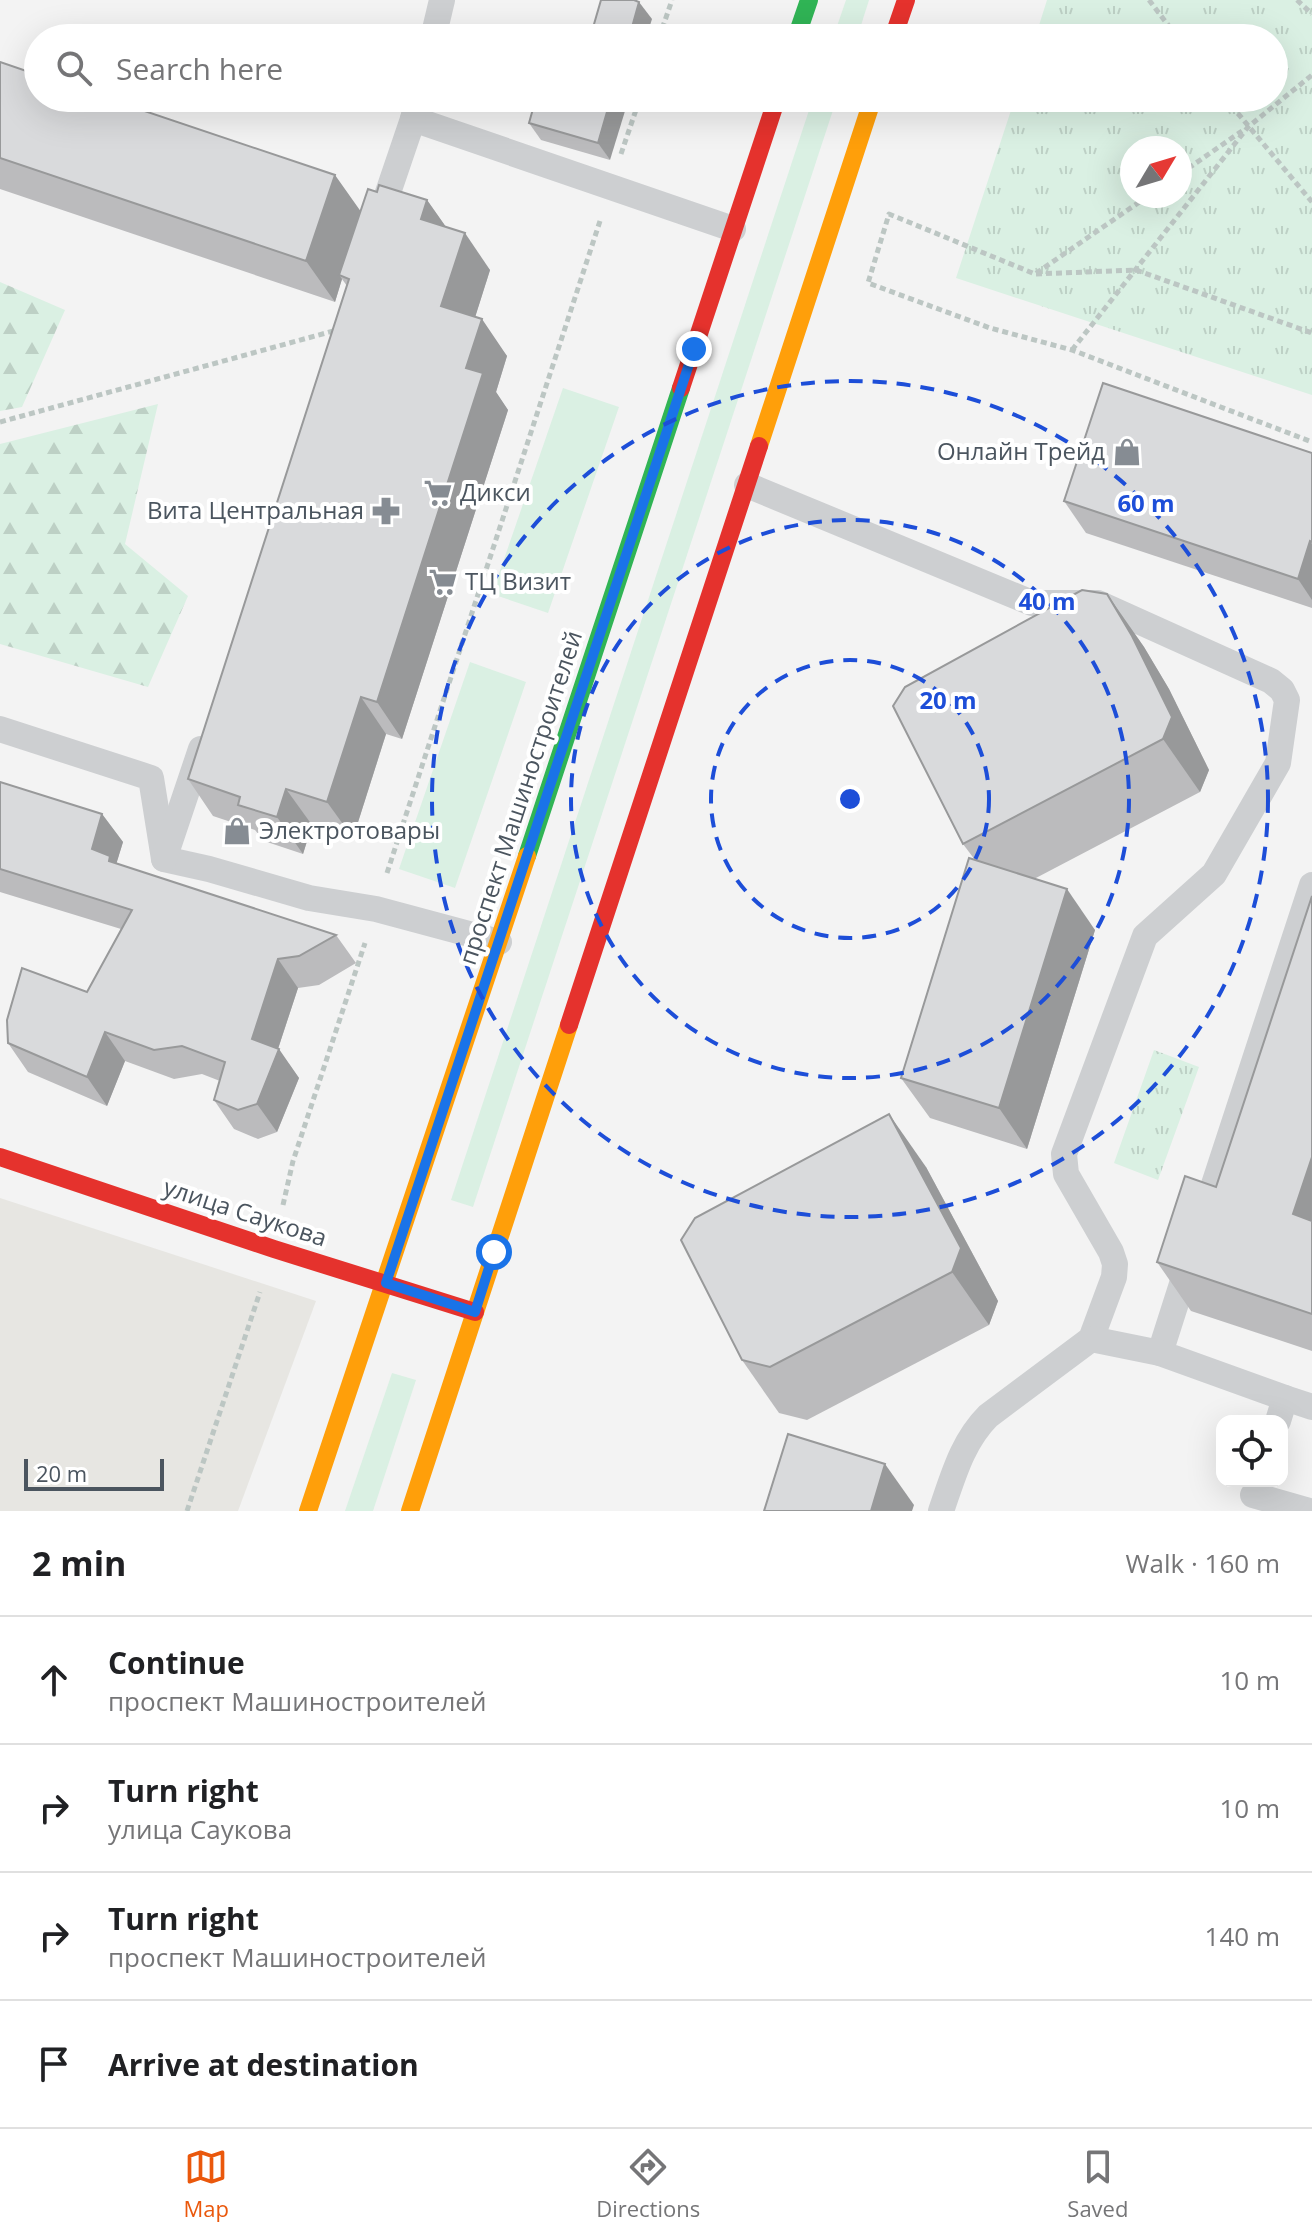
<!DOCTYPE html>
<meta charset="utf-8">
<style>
:root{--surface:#fff;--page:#f2f2f2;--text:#202124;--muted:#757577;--line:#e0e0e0;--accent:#ea580c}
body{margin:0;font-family:"Open Sans",sans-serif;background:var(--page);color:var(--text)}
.controls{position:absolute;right:24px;bottom:24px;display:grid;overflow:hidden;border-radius:16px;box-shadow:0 8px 32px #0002}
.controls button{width:72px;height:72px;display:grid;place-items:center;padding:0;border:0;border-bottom:2px solid var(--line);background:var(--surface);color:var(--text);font:40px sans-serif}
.compass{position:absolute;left:1120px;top:136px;width:72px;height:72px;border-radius:50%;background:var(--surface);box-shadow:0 8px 32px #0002;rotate:52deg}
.scale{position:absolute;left:24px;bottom:20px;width:140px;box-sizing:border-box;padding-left:8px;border:4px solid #4b555f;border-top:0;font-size:22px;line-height:28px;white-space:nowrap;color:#4b555f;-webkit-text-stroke:6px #fff;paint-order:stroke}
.stop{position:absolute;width:24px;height:24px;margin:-18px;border:6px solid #1a73e8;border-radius:50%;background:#fff}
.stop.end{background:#1a73e8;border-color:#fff;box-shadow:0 2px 8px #0008}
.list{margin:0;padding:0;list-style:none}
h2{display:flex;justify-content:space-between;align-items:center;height:104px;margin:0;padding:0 32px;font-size:34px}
h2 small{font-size:26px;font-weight:400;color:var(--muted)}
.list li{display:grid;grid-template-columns:52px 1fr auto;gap:24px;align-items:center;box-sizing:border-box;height:128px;padding:0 32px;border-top:2px solid var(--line)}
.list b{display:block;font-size:30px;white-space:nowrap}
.list p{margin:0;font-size:26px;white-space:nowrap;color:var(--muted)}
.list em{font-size:26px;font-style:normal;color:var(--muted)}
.icon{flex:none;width:44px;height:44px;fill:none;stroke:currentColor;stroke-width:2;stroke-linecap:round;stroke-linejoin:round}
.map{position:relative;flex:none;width:1312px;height:1511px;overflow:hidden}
.search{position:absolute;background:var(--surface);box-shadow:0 8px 32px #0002;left:24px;right:24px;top:24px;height:88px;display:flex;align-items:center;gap:20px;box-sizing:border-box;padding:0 28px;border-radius:44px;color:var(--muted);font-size:30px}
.sheet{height:616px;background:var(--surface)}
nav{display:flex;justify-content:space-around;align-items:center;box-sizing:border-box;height:112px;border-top:2px solid var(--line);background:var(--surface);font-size:22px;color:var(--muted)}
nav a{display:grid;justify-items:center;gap:4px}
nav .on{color:var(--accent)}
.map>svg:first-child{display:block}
</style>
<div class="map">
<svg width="1312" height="1511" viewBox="0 0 1312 1511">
<defs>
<pattern id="forest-firs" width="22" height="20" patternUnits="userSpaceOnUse" patternTransform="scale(2)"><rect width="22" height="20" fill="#daf0e3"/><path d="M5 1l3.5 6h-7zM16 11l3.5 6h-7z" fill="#bdd0c5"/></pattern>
<pattern id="park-tufts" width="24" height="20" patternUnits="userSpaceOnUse" patternTransform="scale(2)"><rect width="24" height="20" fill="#daf0e3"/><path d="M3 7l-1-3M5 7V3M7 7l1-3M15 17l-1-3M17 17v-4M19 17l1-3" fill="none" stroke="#bdd0c5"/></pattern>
</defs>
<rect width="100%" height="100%" fill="#f3f3f3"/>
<polygon fill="#e7e6e2" points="0,1198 316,1301 238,1511 0,1511"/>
<g fill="#daf0e3">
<polygon points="846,0 869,0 857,38 833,38"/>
<polygon points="813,98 837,98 473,1207 451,1200"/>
<polygon points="563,388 619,407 548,613 492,594"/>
<polygon points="470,662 526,682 455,888 399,869"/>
<polygon points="392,1373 416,1380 373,1511 345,1511"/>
</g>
<g fill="url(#forest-firs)">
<polygon points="0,282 65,310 22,407 0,411"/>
<polygon points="158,404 125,544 188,596 148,687 0,644 0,444"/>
</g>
<g fill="url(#park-tufts)" fill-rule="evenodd">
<path d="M 1047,0 L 1312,0 L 1312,395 L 956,278 L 1015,98 L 1274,98 L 1274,38 L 1035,38 ZM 1132,148 L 1180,148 L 1180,196 L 1132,196 Z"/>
<polygon points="1154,1050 1199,1067 1158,1180 1114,1163"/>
</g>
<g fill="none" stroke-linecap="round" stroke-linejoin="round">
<g stroke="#bcc6c3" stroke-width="5" stroke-dasharray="6 4" stroke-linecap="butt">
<polyline points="1149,0 1178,38"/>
<polyline points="1297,0 1312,14"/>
<polyline points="659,38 672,0"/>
<polyline points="1225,98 1312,202"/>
<polyline points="621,154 640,98"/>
<polyline points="1180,174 1242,131"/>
<polyline points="1148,196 1035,274 889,214 868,283 990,328 1072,350 1312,442"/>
<polyline points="1036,274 1136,270 1312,333"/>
<polyline points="1072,350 1248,127 1312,75"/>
<polyline points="0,422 337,330"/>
<polyline points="387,873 600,221"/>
<polyline points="283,1205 293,1161 365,943"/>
<polyline points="187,1511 260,1292"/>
</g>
<g stroke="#cdcfd1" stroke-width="26">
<polyline points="433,38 442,0"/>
<polyline points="418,98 413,119 733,229"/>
<polyline points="378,222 413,119"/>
<path d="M 747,485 L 1032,603 L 1098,603 L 1271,681 L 1282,690 L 1287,700 L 1278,763 L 1214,874 L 1145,936 L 1064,1154 L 1066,1174 L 1111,1252 L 1115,1264 L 1114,1277 L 1091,1339 L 988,1416 C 962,1442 953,1477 941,1511"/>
<polyline points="0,729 151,778 164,859 209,869 309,898 376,909 499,942"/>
<polyline points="164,859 201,749"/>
<polyline points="1203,1218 1312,885"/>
<polyline points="1190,1259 1160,1353 1285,1398 1278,1421"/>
<polyline points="1091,1339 1160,1353"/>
<polyline points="1285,1398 1312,1407"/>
<polyline points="1253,1495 1309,1511"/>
</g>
<g stroke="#30b455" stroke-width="18">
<polyline points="796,38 809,0"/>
<polyline points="527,856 681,388"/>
</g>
<g stroke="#ff9f0a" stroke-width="18">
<polyline points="759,446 873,98"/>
<polyline points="308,1511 527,856"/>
<polyline points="410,1511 569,1025"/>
</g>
<g stroke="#e5322d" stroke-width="18">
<polyline points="893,38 906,0"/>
<polyline points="681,388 777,98"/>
<polyline points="569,1025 759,446"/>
<polyline points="0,1157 274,1249 475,1312"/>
</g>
</g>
<g fill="#bbbbbd">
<polygon points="0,62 361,212 377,192 427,200 446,227 490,270 475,317 507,356 496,392 508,410 402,739 386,734 353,838 312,825 303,854 264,841 255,830 213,816 188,779 347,286 342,279 335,302 0,189"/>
<polygon points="570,98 610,160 541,140 529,123"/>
<polygon points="1312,453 1312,608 1086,533 1064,501"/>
<polygon points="1107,594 1144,647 1169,689 1209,770 1200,792 1034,879 1095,930 1027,1149 930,1118 901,1078 975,860 963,844"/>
<polygon points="0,782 102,814 123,842 116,864 336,935 356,963 319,985 298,988 278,1049 299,1078 277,1132 258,1139 234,1129 214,1100 220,1081 202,1074 174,1079 125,1061 107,1106 28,1072 8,1043 87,992 121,929 0,892"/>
<polygon points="1312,896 1312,1351 1191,1311 1157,1262 1216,1187"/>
<polygon points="926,1167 998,1301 989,1325 807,1420 779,1413 742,1360"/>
</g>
<g fill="#98999a">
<polygon points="639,2 652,19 646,38 629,38"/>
<polygon points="611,98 629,98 610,160 598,143"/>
<polygon points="335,175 364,216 339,275 342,279 335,302 306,261"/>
<polygon points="427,200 453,237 421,219"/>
<polygon points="465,233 490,270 467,343 441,306"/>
<polygon points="482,319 507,356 496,392 508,410 402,739 377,702 466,368"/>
<polygon points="1310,541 1312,544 1312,600 1298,579"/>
<polygon points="1107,594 1144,647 1169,689 1209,770 1200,792 1163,739"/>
<polygon points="361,697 386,734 353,838 327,802"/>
<polygon points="286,789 312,825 303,854 277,817"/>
<polygon points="102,814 123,842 112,878 92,849"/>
<polygon points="1067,889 1095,930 1027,1149 999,1108"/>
<polygon points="278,959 298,988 272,1067 252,1039"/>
<polygon points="105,1032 125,1061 107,1106 87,1077"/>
<polygon points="279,1049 299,1078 277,1132 257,1104"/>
<polygon points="889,1114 926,1167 998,1301 989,1325 952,1272"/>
<polygon points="1312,1157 1312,1241 1293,1214"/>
<polygon points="885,1464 914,1505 912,1511 871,1511"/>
</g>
<g fill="#d9dadc" stroke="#98999a" stroke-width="2">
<polygon points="601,0 634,0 639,2 629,38 590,38"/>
<polygon points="0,62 38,75 38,98 106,98 335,175 306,261 0,158"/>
<polygon points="536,98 611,98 598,143 529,123"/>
<polygon points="379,185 427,200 421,219 465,233 441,306 482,319 466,368 483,373 377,702 361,697 327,802 286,789 277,817 238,805 240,797 188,779 349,279 339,275 368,189 377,192"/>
<polygon points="1103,383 1312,453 1312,542 1310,541 1298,579 1064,501"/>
<polygon points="1082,590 1107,594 1132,636 1172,717 1163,739 963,844 893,706 905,687"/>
<polygon points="0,782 102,814 92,849 110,856 109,861 336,935 299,956 278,959 252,1039 279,1049 257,1104 238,1110 214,1100 225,1062 182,1046 154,1050 105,1032 87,1077 8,1043 7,1020 22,968 87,992 132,910 0,869"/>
<polygon points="969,858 1067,889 999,1108 901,1078"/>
<polygon points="1312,896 1312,1157 1293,1214 1312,1221 1312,1314 1157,1262 1185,1176 1216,1187"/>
<polygon points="889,1114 961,1248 952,1272 770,1367 742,1360 681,1240 695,1218"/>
<polygon points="788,1434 885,1464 871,1511 764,1511"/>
</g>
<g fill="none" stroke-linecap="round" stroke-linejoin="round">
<polyline stroke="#1a73e8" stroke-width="10" points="494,1252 475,1312 386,1283 694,349"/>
</g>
<g fill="none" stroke="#1d4ed8" stroke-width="4" stroke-dasharray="14 10">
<circle cx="850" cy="799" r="139"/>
<circle cx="850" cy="799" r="279"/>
<circle cx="850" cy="799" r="418"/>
</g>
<defs>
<symbol id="shop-bare" viewBox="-9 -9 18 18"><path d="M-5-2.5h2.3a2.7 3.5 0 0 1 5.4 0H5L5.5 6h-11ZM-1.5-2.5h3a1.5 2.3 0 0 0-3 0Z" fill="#868c93" stroke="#fff" stroke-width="2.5" paint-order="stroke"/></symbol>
<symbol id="supermarket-bare" viewBox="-9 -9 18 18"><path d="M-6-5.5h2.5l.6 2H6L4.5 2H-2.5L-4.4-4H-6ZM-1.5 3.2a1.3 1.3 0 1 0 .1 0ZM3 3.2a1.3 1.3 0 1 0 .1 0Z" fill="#868c93" stroke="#fff" stroke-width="2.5" paint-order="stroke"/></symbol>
<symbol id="pharmacy-bare" viewBox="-9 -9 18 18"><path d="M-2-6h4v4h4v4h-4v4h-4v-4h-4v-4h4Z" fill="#868c93" stroke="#fff" stroke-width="2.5" paint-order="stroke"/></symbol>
</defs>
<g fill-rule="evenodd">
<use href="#shop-bare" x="1107" y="432" width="40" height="40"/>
<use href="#supermarket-bare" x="418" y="473" width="40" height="40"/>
<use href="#pharmacy-bare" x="366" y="491" width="40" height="40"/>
<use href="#supermarket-bare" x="423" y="562" width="40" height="40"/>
<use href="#shop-bare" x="217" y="811" width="40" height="40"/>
</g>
<g text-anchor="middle" stroke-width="8" stroke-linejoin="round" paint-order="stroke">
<g font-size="24" fill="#4b555f" stroke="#fff" text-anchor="start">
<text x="1105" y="460" text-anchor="end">Онлайн Трейд</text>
<text x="460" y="501">Дикси</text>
<text x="364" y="519" text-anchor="end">Вита Центральная</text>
<text x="465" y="590">ТЦ Визит</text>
<text x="259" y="839">Электротовары</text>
</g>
<g font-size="24" fill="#4b555f" stroke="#fff">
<text transform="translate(521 798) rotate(-72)" y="8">проспект Машиностроителей</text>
<text transform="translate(245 1213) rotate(18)" y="8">улица Саукова</text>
</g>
</g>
<circle cx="850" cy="799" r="12" fill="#1d4ed8" stroke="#fff" stroke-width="4"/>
<g font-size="24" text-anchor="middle" font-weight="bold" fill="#1d4ed8" stroke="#fff" stroke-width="8" stroke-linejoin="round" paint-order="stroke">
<text x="1146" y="512">60 m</text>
<text x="1047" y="610">40 m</text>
<text x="948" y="709">20 m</text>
</g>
</svg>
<div class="controls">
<button><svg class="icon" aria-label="locate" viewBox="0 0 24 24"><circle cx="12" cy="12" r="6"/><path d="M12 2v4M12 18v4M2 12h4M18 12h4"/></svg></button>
</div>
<svg class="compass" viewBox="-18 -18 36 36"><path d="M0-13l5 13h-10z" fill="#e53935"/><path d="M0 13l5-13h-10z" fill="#757577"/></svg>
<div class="scale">20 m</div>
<div class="stop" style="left:494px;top:1252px"></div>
<div class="stop end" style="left:694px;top:349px"></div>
<div class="search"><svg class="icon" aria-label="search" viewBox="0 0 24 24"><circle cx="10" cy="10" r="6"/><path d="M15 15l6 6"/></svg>Search here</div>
</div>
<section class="sheet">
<h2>2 min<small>Walk · 160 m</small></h2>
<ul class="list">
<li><svg class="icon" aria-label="ahead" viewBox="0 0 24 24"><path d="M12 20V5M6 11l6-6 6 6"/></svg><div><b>Continue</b><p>проспект Машиностроителей</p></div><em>10 m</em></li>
<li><svg class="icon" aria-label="right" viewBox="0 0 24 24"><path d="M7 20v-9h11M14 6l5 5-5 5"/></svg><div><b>Turn right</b><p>улица Саукова</p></div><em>10 m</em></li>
<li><svg class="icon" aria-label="right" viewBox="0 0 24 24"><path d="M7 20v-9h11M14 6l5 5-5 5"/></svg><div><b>Turn right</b><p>проспект Машиностроителей</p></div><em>140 m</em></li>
<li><svg class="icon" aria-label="arrive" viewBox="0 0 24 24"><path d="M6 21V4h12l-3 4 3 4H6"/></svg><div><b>Arrive at destination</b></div></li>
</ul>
</section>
<nav>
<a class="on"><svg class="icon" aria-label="map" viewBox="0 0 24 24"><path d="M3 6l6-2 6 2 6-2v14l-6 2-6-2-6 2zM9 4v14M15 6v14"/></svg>Map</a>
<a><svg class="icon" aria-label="directions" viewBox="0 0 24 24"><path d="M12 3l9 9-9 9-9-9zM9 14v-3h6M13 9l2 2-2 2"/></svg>Directions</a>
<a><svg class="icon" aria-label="saved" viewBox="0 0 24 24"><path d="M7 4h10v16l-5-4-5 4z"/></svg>Saved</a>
</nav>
